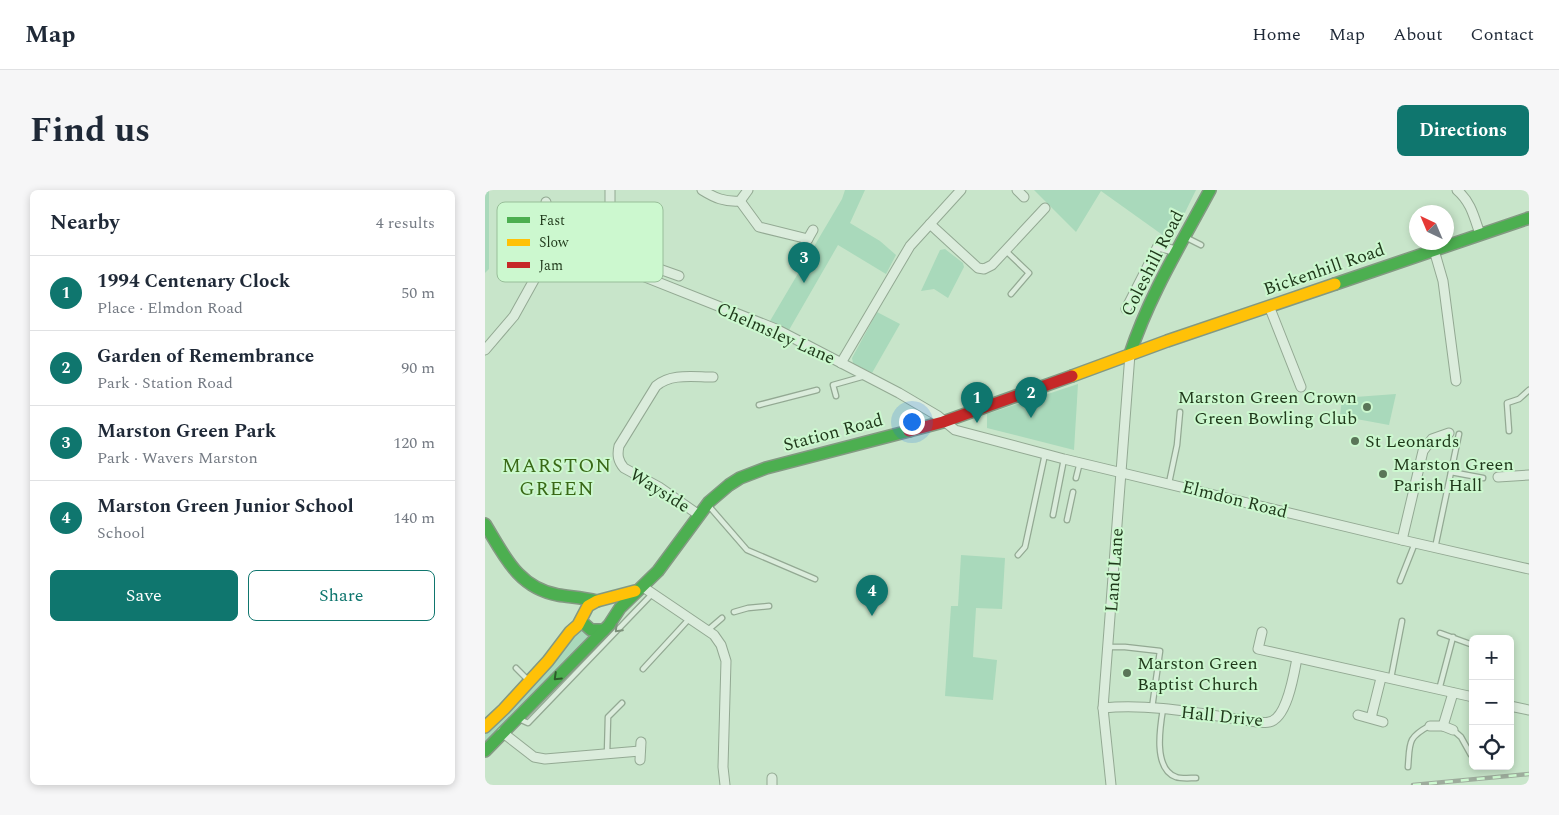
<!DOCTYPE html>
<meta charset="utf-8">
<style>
:root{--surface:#fff;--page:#f6f6f7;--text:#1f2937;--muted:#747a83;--line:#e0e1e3;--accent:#0f766e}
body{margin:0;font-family:Spectral,serif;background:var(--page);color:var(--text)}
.controls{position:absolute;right:15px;bottom:15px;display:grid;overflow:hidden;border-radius:8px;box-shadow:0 2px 8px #0003}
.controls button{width:45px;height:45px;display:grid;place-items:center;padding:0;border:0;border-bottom:1px solid var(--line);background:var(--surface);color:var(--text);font:25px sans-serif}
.compass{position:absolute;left:924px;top:15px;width:45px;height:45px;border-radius:50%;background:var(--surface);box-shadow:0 2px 8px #0003;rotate:316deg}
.you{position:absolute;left:426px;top:231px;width:18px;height:18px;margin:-12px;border:4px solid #fff;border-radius:50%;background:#1a73e8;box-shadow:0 0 0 8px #1a73e833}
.badge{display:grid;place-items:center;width:32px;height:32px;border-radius:50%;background:var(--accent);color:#fff;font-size:16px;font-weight:700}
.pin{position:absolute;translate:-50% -41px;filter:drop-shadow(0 1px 2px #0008)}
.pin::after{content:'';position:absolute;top:26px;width:18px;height:15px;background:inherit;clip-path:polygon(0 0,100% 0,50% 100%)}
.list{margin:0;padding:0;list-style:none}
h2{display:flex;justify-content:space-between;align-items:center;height:65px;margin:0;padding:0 20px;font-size:21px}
h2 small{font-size:16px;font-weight:400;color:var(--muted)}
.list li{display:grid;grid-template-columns:32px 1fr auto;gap:15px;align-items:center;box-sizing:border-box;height:75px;padding:0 20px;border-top:1px solid var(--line)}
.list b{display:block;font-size:19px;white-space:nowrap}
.list p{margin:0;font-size:16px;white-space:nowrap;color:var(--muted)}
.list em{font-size:16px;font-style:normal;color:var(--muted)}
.actions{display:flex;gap:10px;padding:15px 20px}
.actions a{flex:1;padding:11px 0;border:1px solid var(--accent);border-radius:8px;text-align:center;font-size:18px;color:var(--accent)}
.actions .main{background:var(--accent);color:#fff}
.icon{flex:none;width:28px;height:28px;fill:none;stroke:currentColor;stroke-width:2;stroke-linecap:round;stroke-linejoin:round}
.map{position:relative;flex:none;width:1044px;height:595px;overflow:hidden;border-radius:8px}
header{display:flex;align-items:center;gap:30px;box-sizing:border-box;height:70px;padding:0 25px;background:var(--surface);border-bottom:1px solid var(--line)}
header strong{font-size:24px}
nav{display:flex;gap:28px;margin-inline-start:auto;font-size:18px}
.intro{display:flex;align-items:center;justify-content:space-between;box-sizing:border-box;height:120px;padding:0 30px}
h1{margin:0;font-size:35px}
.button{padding:12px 22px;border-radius:8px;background:var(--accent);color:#fff;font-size:18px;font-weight:700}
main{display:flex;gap:30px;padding:0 30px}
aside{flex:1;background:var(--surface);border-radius:8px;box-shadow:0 2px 8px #0003}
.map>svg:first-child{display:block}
</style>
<header>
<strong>Map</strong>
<nav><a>Home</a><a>Map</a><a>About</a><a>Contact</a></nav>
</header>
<div class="intro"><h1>Find us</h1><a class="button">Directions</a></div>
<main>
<aside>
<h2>Nearby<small>4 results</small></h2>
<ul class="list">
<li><span class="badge">1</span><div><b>1994 Centenary Clock</b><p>Place · Elmdon Road</p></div><em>50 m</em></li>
<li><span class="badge">2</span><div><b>Garden of Remembrance</b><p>Park · Station Road</p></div><em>90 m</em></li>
<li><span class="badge">3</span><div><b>Marston Green Park</b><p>Park · Wavers Marston</p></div><em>120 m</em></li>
<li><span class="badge">4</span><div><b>Marston Green Junior School</b><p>School</p></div><em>140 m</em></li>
</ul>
<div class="actions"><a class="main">Save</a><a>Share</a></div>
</aside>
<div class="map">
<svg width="1044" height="595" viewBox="0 0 1044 595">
<rect width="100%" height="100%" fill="#c8e5ca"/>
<g fill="#a9d9bb">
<polygon points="0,0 4,0 4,79 0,83"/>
<polygon points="360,0 380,0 365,33 395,51 411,65 401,84 353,55 304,140 285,131 357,9"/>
<polygon points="549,0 711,0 686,51 616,1 591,42"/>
<polygon points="460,59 478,73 479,77 463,108 449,99 436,101 455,60"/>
<polygon points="392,122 415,134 387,183 368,173 367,168"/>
<polygon points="593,194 589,260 502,238 502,224"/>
<polygon points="911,204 904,235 855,226 857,208"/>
<polygon points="476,365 520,368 517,419 491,418 488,467 512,470 508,510 460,506 466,416 473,416"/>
<polygon points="94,438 105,445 0,553 0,544 23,521"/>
</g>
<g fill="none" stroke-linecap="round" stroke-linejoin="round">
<defs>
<g id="lane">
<polyline points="700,47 716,55"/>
<polyline points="521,61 544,83 526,104"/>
<polyline points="351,206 348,195 380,186"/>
<polyline points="274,215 332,200"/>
<polyline points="1024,241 1022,213 1034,209 1044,200"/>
<polyline points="966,282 998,288"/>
<polyline points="591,288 595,272"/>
<polyline points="684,293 692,255 695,222"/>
<polyline points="223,315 262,360 330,389"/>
<polyline points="568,325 579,269"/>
<polyline points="582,330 588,302"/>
<polyline points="950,358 974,244"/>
<polyline points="533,365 540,357 560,264"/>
<polyline points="915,391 930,353"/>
<polyline points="249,422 263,418 284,416"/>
<polyline points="223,440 237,428"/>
<polyline points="955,443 988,455"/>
<polyline points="624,457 640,457 675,461 667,518"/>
<polyline points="31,478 44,491"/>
<polyline points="158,479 204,429"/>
<polyline points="906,488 917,431"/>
<polyline points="954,500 968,447"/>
<path d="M 678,519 C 675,537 668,579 691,587 C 696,589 705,588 711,588"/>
<polyline points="32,528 43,533 167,404"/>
<polyline points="968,540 976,547 986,565 988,565"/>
<polyline points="122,564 123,527 137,513"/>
<path d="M 923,577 C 925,553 922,548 944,536"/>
</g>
<g id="street">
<path d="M 217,0 C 230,8 239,12 255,11 L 263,0"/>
<polyline points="532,0 539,7"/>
<path d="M 972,0 C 986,12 989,27 995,44"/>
<polyline points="255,11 274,37 323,49"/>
<polyline points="61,12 64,63"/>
<polyline points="445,34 493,78 499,79 507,75 560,18"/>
<polyline points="87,57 122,57 129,63 194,86"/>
<polyline points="122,57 125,43 125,0"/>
<polyline points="949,60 958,91 971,191"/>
<polyline points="313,66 328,40"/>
<polyline points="117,70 291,139 414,203 453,226 470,240 579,269 917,350 1044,379"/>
<polyline points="784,116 816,197"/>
<polyline points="641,119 673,56 691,61"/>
<polyline points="0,160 29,126 64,63"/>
<polyline points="356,173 425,56 476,0"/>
<polyline points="1013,287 1044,285"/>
<path d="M 214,325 L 174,297 L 139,278 C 133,271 132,265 134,256 L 171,196 C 186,183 208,187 228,187"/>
<polyline points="917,350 938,261 947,249 964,243"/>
<polyline points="158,397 229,445 236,455 241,471 238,577 240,595"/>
<polyline points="777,442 773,459 988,507"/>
<polyline points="1025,516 1044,520"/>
<path d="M 618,518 C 669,513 721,525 772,532 C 776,532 781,533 784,532 C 802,529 809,484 812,468"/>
<polyline points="873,525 898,532"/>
<polyline points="886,528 896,488"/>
<polyline points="945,536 958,536 968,540"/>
<polyline points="958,536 968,503"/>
<polyline points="17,542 49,567 60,569 155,561"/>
<polyline points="155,570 156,552"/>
<polyline points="287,588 287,595"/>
<polyline points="626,595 618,518 645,164"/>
</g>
<g id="fast">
<polyline points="850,94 1044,28"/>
<path d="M 645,164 C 664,106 696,54 725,0"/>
<path d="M 0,334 C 19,365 33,398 73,405 C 86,407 99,408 112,411"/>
<polyline points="96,431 106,440 119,440"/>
<polyline points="0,561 124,435 135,418 173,381 224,312 244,295 255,288 281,278 424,241"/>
</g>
<g id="slow">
<polyline points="587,186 682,151 850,94"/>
<polyline points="0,537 19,519 63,471 85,442 93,435 103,416 112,411 150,401"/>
</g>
<polyline id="jam" points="424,241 458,232 587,186"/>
</defs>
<use href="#lane" stroke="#93a993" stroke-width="7"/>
<use href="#street" stroke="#93a993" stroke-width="11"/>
<use href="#fast" stroke="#839982" stroke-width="14"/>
<use href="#slow" stroke="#839982" stroke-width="14"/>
<use href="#jam" stroke="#839982" stroke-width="14"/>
<use href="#lane" stroke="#dbecdc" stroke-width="4.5"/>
<use href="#street" stroke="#dbecdc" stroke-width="9"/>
<use href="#fast" stroke="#4caf50" stroke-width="11"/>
<use href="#slow" stroke="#ffc107" stroke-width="11"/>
<use href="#jam" stroke="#c62828" stroke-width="11"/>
<defs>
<polyline id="rail" points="928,595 1044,584"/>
</defs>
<use href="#rail" stroke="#9dac9c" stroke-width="4.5"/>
<use href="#rail" stroke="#ccf8cf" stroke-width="2.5" stroke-dasharray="8" stroke-linecap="butt"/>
</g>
<defs><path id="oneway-chevron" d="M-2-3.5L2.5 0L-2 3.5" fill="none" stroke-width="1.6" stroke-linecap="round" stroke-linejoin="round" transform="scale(1.25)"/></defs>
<use stroke="#7d927b" href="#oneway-chevron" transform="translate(133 439) rotate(134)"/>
<use stroke="#2c5c2a" href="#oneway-chevron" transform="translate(72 487) rotate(136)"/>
<g fill="#5a7558" stroke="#ccf8cf" stroke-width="2">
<circle cx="882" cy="217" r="5"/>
<circle cx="870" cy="251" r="5"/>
<circle cx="898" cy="284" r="5"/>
<circle cx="642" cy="483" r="5"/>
</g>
<g text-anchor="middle" stroke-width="4" stroke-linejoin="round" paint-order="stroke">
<g font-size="18" fill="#1f381a" stroke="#ccf8cf">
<text transform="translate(667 73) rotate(-63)" y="6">Coleshill Road</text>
<text transform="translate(839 79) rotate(-19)" y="6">Bickenhill Road</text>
<text transform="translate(291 143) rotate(24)" y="6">Chelmsley Lane</text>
<text transform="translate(348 242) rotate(-15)" y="6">Station Road</text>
<text transform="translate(175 300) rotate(32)" y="6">Wayside</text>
<text transform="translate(750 309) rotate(14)" y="6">Elmdon Road</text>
<text transform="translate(629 380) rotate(-86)" y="6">Land Lane</text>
<text transform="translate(737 526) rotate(6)" y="6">Hall Drive</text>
</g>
<g font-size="18" fill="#1f381a" stroke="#ccf8cf" text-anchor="start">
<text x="872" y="213" text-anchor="end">Marston Green Crown<tspan x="872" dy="21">Green Bowling Club</tspan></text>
<text x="880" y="257">St Leonards</text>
<text x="908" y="280">Marston Green<tspan x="908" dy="21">Parish Hall</tspan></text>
<text x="652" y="479">Marston Green<tspan x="652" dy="21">Baptist Church</tspan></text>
</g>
<g font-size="20" letter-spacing="1" fill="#396816" stroke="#ccf8cf">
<text x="72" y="282">MARSTON<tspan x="72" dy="23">GREEN</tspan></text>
</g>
</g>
<rect x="12" y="12" width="166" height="80" rx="8" fill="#ccf8cf" stroke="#98be99" stroke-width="1"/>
<rect x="22" y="27" width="23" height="6" fill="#4caf50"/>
<rect x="22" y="49" width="23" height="7" fill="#ffc107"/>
<rect x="22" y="72" width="23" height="6" fill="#c62828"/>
<g font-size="14" fill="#1f381a">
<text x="54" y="35">Fast</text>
<text x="54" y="57">Slow</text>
<text x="54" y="80">Jam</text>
</g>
</svg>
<div class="controls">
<button>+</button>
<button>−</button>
<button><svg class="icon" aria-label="locate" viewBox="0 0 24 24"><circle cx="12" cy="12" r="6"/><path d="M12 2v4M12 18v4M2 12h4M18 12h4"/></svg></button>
</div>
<svg class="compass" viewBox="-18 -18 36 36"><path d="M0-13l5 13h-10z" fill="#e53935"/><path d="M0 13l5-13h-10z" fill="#747a83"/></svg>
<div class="you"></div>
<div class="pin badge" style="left:492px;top:233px">1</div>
<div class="pin badge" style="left:546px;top:228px">2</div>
<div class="pin badge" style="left:319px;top:93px">3</div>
<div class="pin badge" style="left:387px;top:426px">4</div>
</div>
</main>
